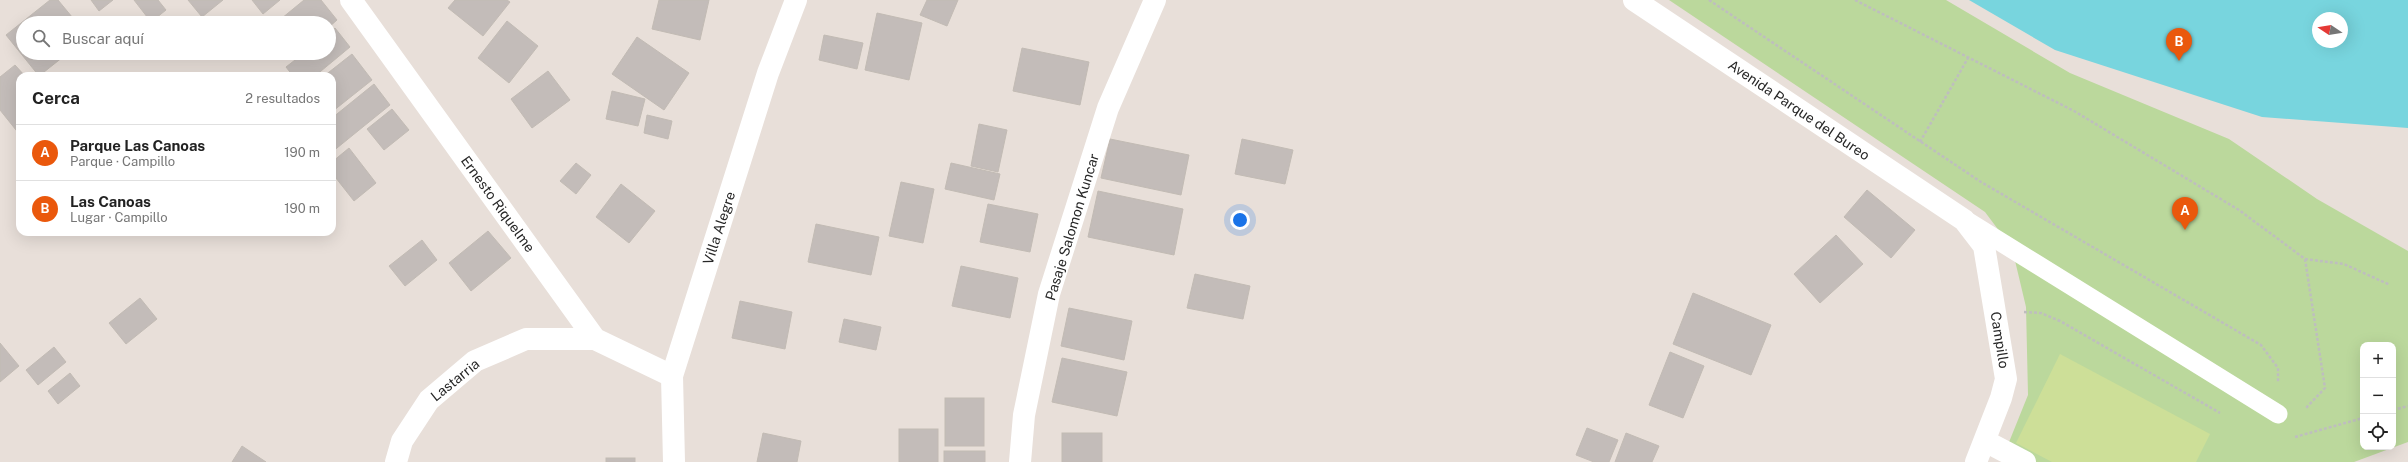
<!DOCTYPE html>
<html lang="es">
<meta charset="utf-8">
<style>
:root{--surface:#fff;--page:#f6f6f6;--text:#222;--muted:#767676;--line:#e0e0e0;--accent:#ea580c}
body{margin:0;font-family:"Public Sans",sans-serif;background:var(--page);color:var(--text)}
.controls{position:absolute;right:12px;bottom:12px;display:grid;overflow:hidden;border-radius:8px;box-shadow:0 4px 16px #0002}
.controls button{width:36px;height:36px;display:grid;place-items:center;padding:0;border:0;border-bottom:1px solid var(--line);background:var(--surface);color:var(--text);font:20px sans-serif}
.compass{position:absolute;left:2312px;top:12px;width:36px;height:36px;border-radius:50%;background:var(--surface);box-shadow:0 4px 16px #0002;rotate:282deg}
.you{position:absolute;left:1240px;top:220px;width:14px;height:14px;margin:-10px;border:3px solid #fff;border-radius:50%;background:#1a73e8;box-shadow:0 0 0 6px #1a73e833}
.badge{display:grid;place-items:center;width:26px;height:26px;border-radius:50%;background:var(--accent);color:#fff;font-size:13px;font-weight:700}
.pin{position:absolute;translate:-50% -33px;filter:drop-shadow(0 1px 2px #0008)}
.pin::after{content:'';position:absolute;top:21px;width:14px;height:12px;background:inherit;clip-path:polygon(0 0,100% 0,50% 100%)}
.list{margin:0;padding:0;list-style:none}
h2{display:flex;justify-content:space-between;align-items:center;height:52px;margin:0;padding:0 16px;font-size:17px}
h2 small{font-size:13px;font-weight:400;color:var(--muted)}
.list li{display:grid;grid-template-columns:26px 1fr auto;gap:12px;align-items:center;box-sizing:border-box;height:56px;padding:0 16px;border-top:1px solid var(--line)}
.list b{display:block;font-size:15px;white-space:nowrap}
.list p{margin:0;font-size:13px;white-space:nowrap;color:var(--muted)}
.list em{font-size:13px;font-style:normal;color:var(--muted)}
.icon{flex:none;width:22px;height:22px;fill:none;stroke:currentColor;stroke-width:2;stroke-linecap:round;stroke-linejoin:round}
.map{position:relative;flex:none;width:2408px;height:462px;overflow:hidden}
.search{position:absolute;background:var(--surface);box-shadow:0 4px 16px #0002;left:16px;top:16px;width:320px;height:44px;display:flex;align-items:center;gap:10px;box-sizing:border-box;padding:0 14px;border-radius:22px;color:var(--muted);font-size:15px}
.panel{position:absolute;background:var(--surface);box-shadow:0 4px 16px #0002;left:16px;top:72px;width:320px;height:164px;border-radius:12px}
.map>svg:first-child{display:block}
</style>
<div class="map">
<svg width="2408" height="462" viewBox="0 0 2408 462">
<rect width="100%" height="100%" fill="#e8dfd9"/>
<path fill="#bbd89c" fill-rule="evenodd" d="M 1669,0 L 1946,0 L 2070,73 L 2229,139 L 2317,199 L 2408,251 L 2408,442 L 2354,462 L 2001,462 L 2028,395 L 2026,307 L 2012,248 L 1985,212 ZM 2363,345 L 2393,345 L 2393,447 L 2363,447 Z"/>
<polygon fill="#cddf98" points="2060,354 2210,434 2196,462 2052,462 2016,443"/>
<path fill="#78d5de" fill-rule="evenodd" d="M 1969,0 L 2408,0 L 2408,128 L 2262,117 L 2055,50 ZM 2318,18 L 2342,18 L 2342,42 L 2318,42 Z"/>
<g fill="#c3bcb9" stroke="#c2bbb4">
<polygon points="50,0 58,0 77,23 23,23 23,53 68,53 39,76 6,35"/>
<polygon points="91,0 113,0 99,11"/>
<polygon points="134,0 158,0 166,10 151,22"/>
<polygon points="188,0 223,0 202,17"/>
<polygon points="252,0 280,0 263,14"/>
<polygon points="304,0 321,0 337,20 329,27 329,23 276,23"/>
<polygon points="455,0 507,0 510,2 483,36 448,8"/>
<polygon points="659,0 709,0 700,40 652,29"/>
<polygon points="927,0 958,0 947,26 920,15"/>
<polygon points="877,13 922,23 909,80 865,70"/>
<polygon points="507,21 538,46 509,83 478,58"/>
<polygon points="335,28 350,47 315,76 293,76 286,67 304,53 329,53 329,33"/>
<polygon points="824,35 863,43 857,69 819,60"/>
<polygon points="637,37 689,73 664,110 612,74"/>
<polygon points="1022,48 1089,62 1080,105 1013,91"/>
<polygon points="352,54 372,80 333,111 332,76 324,76"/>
<polygon points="15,65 25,76 20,76 20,135 0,110 0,77"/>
<polygon points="548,71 570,100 532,128 511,99"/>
<polygon points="374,84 390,105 332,152 332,118"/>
<polygon points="612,91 645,99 638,126 606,119"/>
<polygon points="392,109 409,130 384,150 367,129"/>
<polygon points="647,115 672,121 668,139 644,133"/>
<polygon points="979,124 1007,130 998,172 971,166"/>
<polygon points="1110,139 1189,155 1181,195 1101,178"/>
<polygon points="1242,139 1293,150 1285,184 1235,174"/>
<polygon points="349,148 376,183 354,201 332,173 332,162"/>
<polygon points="576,163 591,175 576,194 560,181"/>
<polygon points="951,163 1000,174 994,200 945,189"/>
<polygon points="901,182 934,189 923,243 889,236"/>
<polygon points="621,184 655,211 629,243 596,217"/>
<polygon points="1867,190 1915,230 1891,258 1844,217"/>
<polygon points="1098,191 1183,209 1174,255 1088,237"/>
<polygon points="988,204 1038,214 1030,252 980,242"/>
<polygon points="816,224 879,237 871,275 808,262"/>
<polygon points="488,231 511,258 471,291 449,263"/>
<polygon points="1836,235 1863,264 1820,303 1794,274"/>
<polygon points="422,240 437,260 405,286 389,266"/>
<polygon points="961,266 1018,278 1010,318 952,306"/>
<polygon points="1195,274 1250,286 1243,319 1187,308"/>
<polygon points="1693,293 1771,325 1751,375 1673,344"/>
<polygon points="140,298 157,319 126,344 109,323"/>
<polygon points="740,301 792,312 785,349 732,338"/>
<polygon points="1069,308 1132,321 1124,360 1061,346"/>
<polygon points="844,319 881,327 876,350 839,342"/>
<polygon points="0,343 19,366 0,382"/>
<polygon points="54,347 66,362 38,385 26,370"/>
<polygon points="1670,352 1704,366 1683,418 1649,405"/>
<polygon points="1062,358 1127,372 1117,416 1052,402"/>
<polygon points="70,373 80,386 58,404 48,391"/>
<rect x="945" y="398" width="39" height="48"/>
<polygon points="1587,428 1618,440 1609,462 1594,462 1576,455"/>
<rect x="899" y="429" width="39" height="33"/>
<polygon points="763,433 801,441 797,462 757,462"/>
<rect x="1062" y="433" width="40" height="29"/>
<polygon points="1626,433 1659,446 1652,462 1615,462"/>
<polygon points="242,446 266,462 232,462"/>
<rect x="944" y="451" width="41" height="11"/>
<rect x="606" y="458" width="29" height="4"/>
</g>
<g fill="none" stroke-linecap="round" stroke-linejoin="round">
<g stroke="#bebebe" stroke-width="2.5" stroke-dasharray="3 2" stroke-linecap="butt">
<polyline points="1709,0 1981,182 2261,345 2278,368 2278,383"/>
<polyline points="1855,0 2074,111 2239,210 2305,259 2325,388 2305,409"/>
<polyline points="1920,142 1968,58"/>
<polyline points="2305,259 2344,264 2390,285"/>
<polyline points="2024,312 2041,313 2060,321 2220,413"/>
<polyline points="2393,410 2408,406"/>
<polyline points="2295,437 2363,418"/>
</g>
<polyline stroke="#fff" stroke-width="19" points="1967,221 2278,414"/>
<g stroke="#fff" stroke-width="22">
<polyline points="351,0 595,339 672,376"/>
<polyline points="1634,0 1964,220 1984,246 2006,379 2001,398 1976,462"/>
<polyline points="1985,441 2025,462"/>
<polyline points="396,462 402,441 429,400 475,361 526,339 595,339"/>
<polyline points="1020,462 1024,415 1049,294 1108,108 1155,0"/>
</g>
<polyline stroke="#fff" stroke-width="22" points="674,462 672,376 768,73 796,0"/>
</g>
<g text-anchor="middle" stroke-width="3" stroke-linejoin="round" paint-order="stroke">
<g font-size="14" fill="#272727" stroke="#fff">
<text transform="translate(1799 110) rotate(34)" y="5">Avenida Parque del Bureo</text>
<text transform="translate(498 204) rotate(54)" y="5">Ernesto Riquelme</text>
<text transform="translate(1072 227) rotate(-73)" y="5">Pasaje Salomon Kuncar</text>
<text transform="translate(719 228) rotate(-72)" y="5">Villa Alegre</text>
<text transform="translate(2000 340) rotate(81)" y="5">Campillo</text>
<text transform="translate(455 380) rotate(-39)" y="5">Lastarria</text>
</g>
</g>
</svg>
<div class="controls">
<button>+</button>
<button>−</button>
<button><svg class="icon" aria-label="locate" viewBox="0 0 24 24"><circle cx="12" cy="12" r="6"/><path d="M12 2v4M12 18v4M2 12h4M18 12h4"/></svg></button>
</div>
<svg class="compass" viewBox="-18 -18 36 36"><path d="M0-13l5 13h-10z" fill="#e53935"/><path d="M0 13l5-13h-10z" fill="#767676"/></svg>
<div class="you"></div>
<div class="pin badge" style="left:2185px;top:230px">A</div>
<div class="pin badge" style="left:2179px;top:61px">B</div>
<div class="search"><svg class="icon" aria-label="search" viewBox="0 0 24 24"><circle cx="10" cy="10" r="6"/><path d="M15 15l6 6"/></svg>Buscar aquí</div>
<section class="panel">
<h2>Cerca<small>2 resultados</small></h2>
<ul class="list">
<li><span class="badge">A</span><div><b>Parque Las Canoas</b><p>Parque · Campillo</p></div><em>190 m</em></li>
<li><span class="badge">B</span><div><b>Las Canoas</b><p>Lugar · Campillo</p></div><em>190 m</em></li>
</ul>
</section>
</div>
